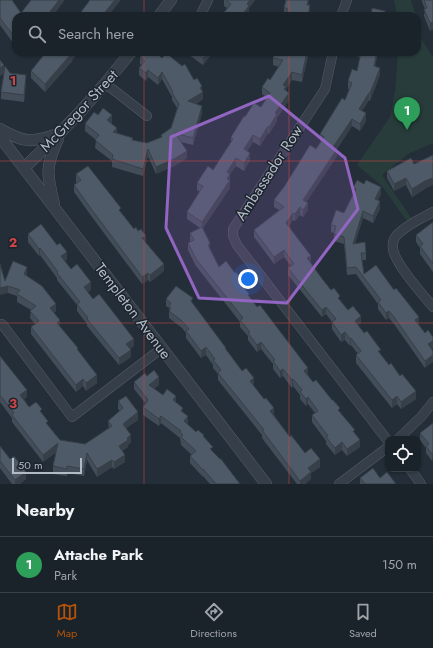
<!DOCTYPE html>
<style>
:root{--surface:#1a222a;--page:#272f36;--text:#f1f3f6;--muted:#9fa4a8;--line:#383f47;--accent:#b45309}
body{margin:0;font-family:Jost,sans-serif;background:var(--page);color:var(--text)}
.controls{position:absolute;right:12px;bottom:12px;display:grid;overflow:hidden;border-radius:8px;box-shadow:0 1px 3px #0004}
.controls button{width:36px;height:36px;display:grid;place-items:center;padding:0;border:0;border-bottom:1px solid var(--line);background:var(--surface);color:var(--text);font:20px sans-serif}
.scale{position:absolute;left:12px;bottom:10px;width:70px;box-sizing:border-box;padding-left:4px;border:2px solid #b1bac5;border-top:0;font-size:11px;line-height:14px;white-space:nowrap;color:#b1bac5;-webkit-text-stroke:3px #1c242d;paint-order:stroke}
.you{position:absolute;left:248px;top:279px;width:14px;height:14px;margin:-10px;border:3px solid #fff;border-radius:50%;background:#1a73e8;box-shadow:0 0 0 6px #1a73e833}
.badge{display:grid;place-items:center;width:26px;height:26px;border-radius:50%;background:var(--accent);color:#fff;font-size:13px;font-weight:700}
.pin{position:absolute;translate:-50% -33px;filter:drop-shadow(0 1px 2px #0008)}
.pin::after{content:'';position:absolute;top:21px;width:14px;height:12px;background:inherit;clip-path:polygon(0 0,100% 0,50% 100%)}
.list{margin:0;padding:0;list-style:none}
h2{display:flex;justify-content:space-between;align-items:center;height:52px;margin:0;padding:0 16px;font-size:17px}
h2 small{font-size:13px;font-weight:400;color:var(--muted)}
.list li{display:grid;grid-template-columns:26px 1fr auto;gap:12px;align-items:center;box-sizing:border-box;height:56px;padding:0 16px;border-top:1px solid var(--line)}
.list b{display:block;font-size:15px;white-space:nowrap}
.list p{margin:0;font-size:13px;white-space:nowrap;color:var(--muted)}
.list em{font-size:13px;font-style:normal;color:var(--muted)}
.icon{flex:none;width:22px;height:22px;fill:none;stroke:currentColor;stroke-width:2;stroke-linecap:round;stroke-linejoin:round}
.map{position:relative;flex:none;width:433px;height:484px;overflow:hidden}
.search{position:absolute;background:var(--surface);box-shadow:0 1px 3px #0004;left:12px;right:12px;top:12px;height:44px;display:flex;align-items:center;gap:10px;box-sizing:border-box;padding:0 14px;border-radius:12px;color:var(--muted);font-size:15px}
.sheet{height:108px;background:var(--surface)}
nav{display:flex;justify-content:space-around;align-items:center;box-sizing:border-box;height:56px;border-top:1px solid var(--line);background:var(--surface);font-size:11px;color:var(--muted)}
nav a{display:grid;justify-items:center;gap:2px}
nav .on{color:var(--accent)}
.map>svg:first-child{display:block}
</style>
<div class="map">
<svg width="433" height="484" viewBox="0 0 433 484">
<rect width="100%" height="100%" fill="#232e38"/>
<g fill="#283c3b">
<polygon points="394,0 411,0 416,16 397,16"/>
<polygon points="417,21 422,40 433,57 433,143 408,154 382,175 412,219 406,220 382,186 357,165 390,117 395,91 398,52 417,52"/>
</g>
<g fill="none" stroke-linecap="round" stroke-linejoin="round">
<defs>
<g id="minor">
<polyline points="200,16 208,0"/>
<polyline points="341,16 347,0"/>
<polyline points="333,52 325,89 233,229 233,236 237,245 388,441"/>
<polyline points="106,84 147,116"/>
<path d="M 433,212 C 422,218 408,224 399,233 C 394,237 392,243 393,249 C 395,264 423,295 433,307"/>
<polyline points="2,324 72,417 162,348"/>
<polyline points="398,439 421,417 433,402"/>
<polyline points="410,469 421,484"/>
<polyline points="339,484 388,447"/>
</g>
<g id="tertiary">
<polyline points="159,16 171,0"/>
<path d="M 0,129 C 24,143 32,143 58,134"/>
<polyline points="0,137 266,484"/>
<path d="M 24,168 C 63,132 98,94 131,52"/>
<path d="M 54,204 C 47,175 45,167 58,139"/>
</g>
</defs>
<use href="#minor" stroke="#545d66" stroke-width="10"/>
<use href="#tertiary" stroke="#545d66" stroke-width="12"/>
<use href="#minor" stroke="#363f49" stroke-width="9"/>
<use href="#tertiary" stroke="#363f49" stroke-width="11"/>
</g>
<g fill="#434d59">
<polygon points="0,0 21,13 65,0 16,16 16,47 0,25"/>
<polygon points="224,0 255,0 249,8 249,13 222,15 227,8 224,6"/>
<polygon points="422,0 433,0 430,31 424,16 425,9 422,2"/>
<polygon points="308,5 310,12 309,16 287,16 287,15 284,15 284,8"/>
<polygon points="185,52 213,52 203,65"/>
<polygon points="216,52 224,52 221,55"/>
<polygon points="275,52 309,52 302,82 292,80 286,89 289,100 277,118 277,121 269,134 268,133 260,146 253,142 247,151 250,160 244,171 236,166 230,174 230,188 203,228 210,250 219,267 244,287 249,296 308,375 313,382 340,412 355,435 360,447 347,456 342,450 335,455 326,444 326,441 312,422 312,415 315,413 308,404 306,406 300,399 300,395 293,386 292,388 283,376 280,378 273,369 273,364 261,349 257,352 248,340 248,336 240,327 240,322 196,266 188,250 188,243 191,242 190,241 190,233 200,228 187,219 187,212 200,192 197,190 197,183 213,170 231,143 231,137 245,117 261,107 267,98 262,94 262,87 270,80 279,67 273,65 273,58"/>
<polygon points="356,52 378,52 375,66 380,75 370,101 369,100 362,111 366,121 360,131 352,126 337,149 337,156 306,202 308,210 303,217 300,215 295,221 293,220 289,226 311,263 323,280 331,290 340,300 348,310 361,323 358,325 416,399 401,409 397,404 392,408 356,363 356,355 358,354 351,345 350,346 345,340 341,342 332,329 332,322 326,314 322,317 288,275 288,268 291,266 284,257 274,264 254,237 254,230 279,210 274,207 274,200 316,149 321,142 320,141 320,134 345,100 349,89 348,89 348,81 357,71 360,57 356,56"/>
<polygon points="140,57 162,58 194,80 202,91 203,99 196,104 202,113 193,145 181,142 187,158 174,166 156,174 148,156 143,176 112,167 112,161 95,148 96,140 85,131 85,124 98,115 112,122 111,123 117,133 133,140 147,143 161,137 161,135 171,128 177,108 172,100 172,97 162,79 158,85 148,77 146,81 139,75 139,68 141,65 140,64"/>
<polygon points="0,60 4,71 10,73 26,83 24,102 1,99 1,92 4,73 0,76"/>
<polygon points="73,60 45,92 31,78 31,71"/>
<polygon points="411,158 425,189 412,197 406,185 394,191 387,178 387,171"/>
<polygon points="76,174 121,212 134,229 146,243 164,271 150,282 148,280 142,284 92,217 74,192 74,185 77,183 76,182"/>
<polygon points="353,188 381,194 378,200 380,209 373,223 363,218 355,243 366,253 366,260 362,260 364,274 419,325 425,333 433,337 433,348 432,349 425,368 394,324 389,318 386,320 378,309 378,304 356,274 347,275 344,244 334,241 334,233 331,232 331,225 344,213 353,195"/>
<polygon points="433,222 433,272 420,254 420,248 416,242 416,235"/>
<polygon points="28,234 67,259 65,261 71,269 91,290 87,292 134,346 130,349 131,357 119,365 87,326 87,324 77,311 77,305 57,280 57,278 40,255 39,256 28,242"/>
<polygon points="27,274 26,276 56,311 54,313 60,327 78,351 97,383 86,391 83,386 76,392 31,334 31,327 35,324 30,318 31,310 17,302 17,296 8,293 5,281"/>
<polygon points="166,299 193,304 226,350 254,386 274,415 290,437 305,453 320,467 311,473 311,479 305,484 297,484 262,438 262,435 218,380 218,374 213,368 213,365 206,355 201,358 186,338 186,333 182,328 169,318 169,308 166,306"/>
<polygon points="0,356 27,397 24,399 29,407 42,414 48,425 60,440 85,444 109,429 108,421 120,411 118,409 118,401 138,420 126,428 131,442 128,445 128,447 122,451 125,462 114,469 112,467 97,477 87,460 84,476 67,473 67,476 53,474 53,466 56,452 43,462 12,422 12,418 0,402"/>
<polygon points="147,376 159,385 154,389 163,395 176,402 183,412 188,423 187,424 196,432 204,437 213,452 240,484 210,484 203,476 203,477 190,463 190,456 192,455 181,445 180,438 161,423 159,426 143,415 143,407 146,404 134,389 134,382"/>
<polygon points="433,423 432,461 426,453 426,448 420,440 420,433"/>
<polygon points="0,446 26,479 20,484 12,484 0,468"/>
<polygon points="360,478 380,478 396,484 360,484"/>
</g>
<g fill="#373f48">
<polygon points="59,0 65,0 53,16 47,16"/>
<polygon points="115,0 121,0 108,16 102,16"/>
<polygon points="250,0 255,0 249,8 249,13 247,16 241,16 247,4"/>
<polygon points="308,0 309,0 307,12 307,5"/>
<polygon points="310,5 309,16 308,16"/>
<polygon points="433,22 433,30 430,31 430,23"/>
<polygon points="73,52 79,52 45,92 45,84"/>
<polygon points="208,52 213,52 203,65 203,58"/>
<polygon points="307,52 309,52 302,82 302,75"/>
<polygon points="377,52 378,52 374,73 374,66"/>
<polygon points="4,65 4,73 0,76 0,68"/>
<polygon points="380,68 380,75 370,101 370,93"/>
<polygon points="148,70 148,77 146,81 146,73"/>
<polygon points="162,72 162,79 158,85 158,78"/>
<polygon points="292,72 292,80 286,89 286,94 283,85"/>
<polygon points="26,75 26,83 24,102 24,95"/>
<polygon points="202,86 203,99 188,109 188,101"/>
<polygon points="289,93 289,100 277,118 277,121 269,134 269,127 275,113"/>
<polygon points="369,93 369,100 359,116 359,109"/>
<polygon points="202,106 202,113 193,145 193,138"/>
<polygon points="366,113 366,121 360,131 360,124"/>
<polygon points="112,115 112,122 107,128 107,120"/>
<polygon points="352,119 352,126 334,152 337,149 337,156 303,207 303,200 333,147"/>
<polygon points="268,126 268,133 260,146 260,139"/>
<polygon points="117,128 117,135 113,132"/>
<polygon points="253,135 253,142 244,156 244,149"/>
<polygon points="148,149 148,156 143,176 143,169"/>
<polygon points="187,151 187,158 174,166 156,174 156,167"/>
<polygon points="250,153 250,160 244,171 244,163"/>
<polygon points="236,158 236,166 230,174 230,188 202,229 202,222 227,172"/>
<polygon points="406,178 406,185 394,191 394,184"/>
<polygon points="433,178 433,185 425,189 412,197 412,189 425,181"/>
<polygon points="381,187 381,194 375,206 375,199"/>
<polygon points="380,201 380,209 373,223 373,216"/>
<polygon points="308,203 308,210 303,217 303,210"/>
<polygon points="300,207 300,215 295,221 295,214"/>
<polygon points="363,211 363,218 353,251 353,244"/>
<polygon points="293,213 293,220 286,230 286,223"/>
<polygon points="146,236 146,243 142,238"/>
<polygon points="210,243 210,251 208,245"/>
<polygon points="40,248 40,255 39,256 39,249"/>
<polygon points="284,250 284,257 274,264 274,257"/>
<polygon points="67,252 67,259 61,263 61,256"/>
<polygon points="311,256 311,263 307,258"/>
<polygon points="164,264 164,271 150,282 150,275"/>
<polygon points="27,267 27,274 24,281 24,274"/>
<polygon points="148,273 148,280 142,284 142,277"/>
<polygon points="91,282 91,290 84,295 84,287"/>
<polygon points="8,286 8,293 0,295 0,288"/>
<polygon points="56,304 56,311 50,315 50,308"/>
<polygon points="326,307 326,314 322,317 322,310"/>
<polygon points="389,311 389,318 386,320 386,313"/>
<polygon points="361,316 361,323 355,328 355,321"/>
<polygon points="419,317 419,325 415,327 415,320"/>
<polygon points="60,320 60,328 57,323"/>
<polygon points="345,332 345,340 341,342 341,335"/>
<polygon points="351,338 351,345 350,346 350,339"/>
<polygon points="134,339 134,346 126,351 126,344"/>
<polygon points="433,341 433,348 428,352 428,344"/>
<polygon points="261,342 261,349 257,352 257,345"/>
<polygon points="206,347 206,355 201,358 201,351"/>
<polygon points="131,350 131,357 119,365 119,358"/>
<polygon points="433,355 433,362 425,368 425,361"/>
<polygon points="308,368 308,375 304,371"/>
<polygon points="283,369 283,376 280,378 280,371"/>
<polygon points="97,375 97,383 86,391 86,383"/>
<polygon points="159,377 159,385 149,393 149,385"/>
<polygon points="254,378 254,386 250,381"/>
<polygon points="83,379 83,386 76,392 76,385"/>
<polygon points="293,379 293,386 292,388 292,380"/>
<polygon points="27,390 27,397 20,402 20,395"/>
<polygon points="416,391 416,399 401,409 401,402"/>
<polygon points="176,396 176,403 173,400"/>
<polygon points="397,396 397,404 392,408 392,400"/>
<polygon points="308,397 308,404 306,406 306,399"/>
<polygon points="274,408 274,415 270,418 270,411"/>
<polygon points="138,412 138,420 123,431 123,424"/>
<polygon points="161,416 161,423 159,426 159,419"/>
<polygon points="188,416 188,423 184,428 184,421"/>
<polygon points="131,435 131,442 128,445 128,447 119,453 119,446 127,438"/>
<polygon points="360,440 360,447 347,456 347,449"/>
<polygon points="342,442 342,450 335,455 335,448"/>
<polygon points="58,443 58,451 43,462 43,455"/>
<polygon points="87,453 87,460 84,476 84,469"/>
<polygon points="433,453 433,460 432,461 432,454"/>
<polygon points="125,455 125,462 114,469 114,462"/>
<polygon points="320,459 320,467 311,473 311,479 305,484 300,484 300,481 308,468"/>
<polygon points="112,460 112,467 97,477 97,469"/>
<polygon points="26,472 26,479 20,484 15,484 15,480"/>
</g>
<g fill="#4e5a67" stroke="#373f48">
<polygon points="0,0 12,0 21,13 31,0 59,0 47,16 16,16 16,39 0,18"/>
<polygon points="90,0 115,0 102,16 78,16"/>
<polygon points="226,0 250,0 247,4 249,6 241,16 217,16 219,13 222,15 231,4"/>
<polygon points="286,0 308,0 307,5 310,5 308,16 297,16 297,14 287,12 287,8 284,8"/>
<polygon points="424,0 433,0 433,22 430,23 424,9 427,8"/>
<polygon points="372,8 385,11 385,15 390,16 371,16"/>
<polygon points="46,52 73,52 45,84 31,71"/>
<polygon points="144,52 155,52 162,58 166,53 182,66 185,64 194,80 197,78 202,86 200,88 203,92 188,101 202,106 193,138 175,133 187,151 174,159 156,167 148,149 143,169 112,159 113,155 95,140 99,135 85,124 94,112 98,115 103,108 112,115 107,120 117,128 113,132 133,138 132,140 147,143 162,137 161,135 171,128 179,104 172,93 173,92 162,72 158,78 148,70 146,73 139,68 145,61 140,57"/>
<polygon points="195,52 208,52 203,58"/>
<polygon points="275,52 307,52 302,75 292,72 283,85 286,87 284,89 289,93 275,113 277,114 269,127 268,126 260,139 253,135 244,149 250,153 244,163 236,158 227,172 230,174 227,179 230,180 202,222 187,212 203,186 197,183 208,166 213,170 233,139 231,137 244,116 245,117 254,103 261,107 270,93 262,87 268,78 270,80 283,60 273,58"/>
<polygon points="361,52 377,52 374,66 380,68 370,93 369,93 359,109 366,113 360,124 352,119 333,147 337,149 303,200 308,203 303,210 300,207 295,214 293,213 286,223 311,256 307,258 323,280 331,290 334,288 340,296 338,298 348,310 353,306 361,316 355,321 364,333 367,331 381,350 378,351 389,365 391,363 400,376 402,374 416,391 401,402 397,396 392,400 356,355 361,351 351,338 350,339 345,332 341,335 332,322 336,319 326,307 322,310 288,268 294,264 284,250 274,257 254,230 284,207 274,200 284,187 310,145 316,149 324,137 320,134 342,98 345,100 352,83 348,81 352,69 357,71"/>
<polygon points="0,60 4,65 0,68"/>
<polygon points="5,66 10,73 26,75 24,95 1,92"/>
<polygon points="433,155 433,178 425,181 412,189 406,178 394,184 387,171 411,158 414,164"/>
<polygon points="88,166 121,208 119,210 134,229 136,227 138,231 141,229 146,236 142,238 164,264 150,275 148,273 142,277 92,210 74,185 81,180 76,174"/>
<polygon points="357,180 364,184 366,180 381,187 375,199 380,201 373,216 363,211 353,244 365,242 366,253 361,253 364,274 376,265 394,290 396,288 419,317 415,320 425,333 428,330 433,337 433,341 428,344 433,351 433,355 425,361 394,317 389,311 386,313 378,302 381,300 356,267 347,268 344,237 334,234 336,226 331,225 336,210 344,213 356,189 353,188"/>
<polygon points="433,222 433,264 420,246 423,244 416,235"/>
<polygon points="41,224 57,245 60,243 67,252 61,256 71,269 77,264 91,282 84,287 93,299 99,294 134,339 126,344 131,350 119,358 87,319 88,318 77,304 80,302 57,273 58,272 40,248 39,249 28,234"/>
<polygon points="202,227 210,243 208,245 219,267 226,261 235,273 236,272 244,283 242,285 249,294 248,295 257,307 260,305 308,368 304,371 313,382 316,380 332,400 333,400 340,408 338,410 355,430 353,431 360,440 347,449 342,442 335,448 326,437 328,436 312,415 318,411 308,397 306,399 300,392 302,390 293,379 292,380 283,369 280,371 273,361 275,360 261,342 257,345 248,333 250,332 240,320 243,318 196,259 188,243 194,240 190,233"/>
<polygon points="13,261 27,267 24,274 42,286 56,304 50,308 60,320 57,323 78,348 77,349 97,375 86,383 83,379 76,385 31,327 39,321 30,311 36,306 17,294 20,290 8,286 0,288 0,264 5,281"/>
<polygon points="176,286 193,298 191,301 226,348 225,348 242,371 246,368 254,378 250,381 264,399 266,398 274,408 270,411 290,437 291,435 305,453 311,448 320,459 308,468 311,472 300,481 262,430 264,430 218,373 221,370 213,360 215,359 206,347 201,351 186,331 189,329 182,321 169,311 171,308 169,307 171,303 166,299"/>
<polygon points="0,356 27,390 20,395 29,407 36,402 42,409 40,411 48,421 46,423 60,440 85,444 112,426 108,421 123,408 118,401 126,396 138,412 123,424 131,435 127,438 128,440 119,446 125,455 114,462 112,460 97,469 87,453 84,469 67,466 67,469 53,466 58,443 43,455 12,415 14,413 0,395"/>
<polygon points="154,370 159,377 149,385 163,395 167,389 176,396 173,400 183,408 181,411 188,416 184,421 196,432 198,430 204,435 203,436 213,447 210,449 220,459 221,459 240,484 216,484 203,469 203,470 190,456 196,451 181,437 183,435 180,432 181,431 161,416 159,419 143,407 148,400 134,382 145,373 147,376"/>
<polygon points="433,423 433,453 432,454 426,446 429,444 420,433"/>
<polygon points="0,446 10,459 14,456 26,472 15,480 0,461"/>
<polygon points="373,468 380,478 387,472 396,484 365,484 360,478"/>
</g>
<path fill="#9165c1" fill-opacity="0.2" stroke="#9165c1" stroke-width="3" stroke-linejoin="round" d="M 269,96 L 345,158 L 358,209 L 287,303 L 199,298 L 166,228 L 171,137 Z"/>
<path fill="none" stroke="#cf4547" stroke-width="1" stroke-opacity="0.55" d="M 144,0 L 144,16M 289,0 L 289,16M 144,52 L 144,484M 289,52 L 289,484M 0,161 L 433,161M 0,323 L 433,323"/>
<g text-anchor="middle" stroke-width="3" stroke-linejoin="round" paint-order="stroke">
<g font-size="15" fill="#b1bac5" stroke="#1c242d">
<text transform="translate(79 111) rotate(-47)" y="5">McGregor Street</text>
<text transform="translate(269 173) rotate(-57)" y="5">Ambassador Row</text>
<text transform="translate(133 311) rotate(53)" y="5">Templeton Avenue</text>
</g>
</g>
<g font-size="13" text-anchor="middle" font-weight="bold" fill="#cf4547" stroke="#1c242d" stroke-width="3" stroke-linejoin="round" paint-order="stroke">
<text x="13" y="85">1</text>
<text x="13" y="247">2</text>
<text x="13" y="408">3</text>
</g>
</svg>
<div class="controls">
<button><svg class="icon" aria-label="locate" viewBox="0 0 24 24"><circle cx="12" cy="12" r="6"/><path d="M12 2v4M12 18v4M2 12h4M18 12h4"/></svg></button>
</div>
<div class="scale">50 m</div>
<div class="you"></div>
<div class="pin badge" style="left:407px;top:130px;background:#2e9e5b">1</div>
<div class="search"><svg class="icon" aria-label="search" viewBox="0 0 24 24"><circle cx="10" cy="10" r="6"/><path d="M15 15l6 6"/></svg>Search here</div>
</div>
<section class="sheet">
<h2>Nearby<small></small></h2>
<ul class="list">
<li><span class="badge" style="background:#2e9e5b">1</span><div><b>Attache Park</b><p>Park</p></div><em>150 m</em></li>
</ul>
</section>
<nav>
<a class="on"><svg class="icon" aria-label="map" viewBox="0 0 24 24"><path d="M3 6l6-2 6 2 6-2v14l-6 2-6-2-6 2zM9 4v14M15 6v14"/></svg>Map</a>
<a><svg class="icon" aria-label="directions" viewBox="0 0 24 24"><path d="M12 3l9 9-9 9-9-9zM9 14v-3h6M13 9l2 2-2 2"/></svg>Directions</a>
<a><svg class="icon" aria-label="saved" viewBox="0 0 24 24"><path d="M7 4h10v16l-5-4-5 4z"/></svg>Saved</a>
</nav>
